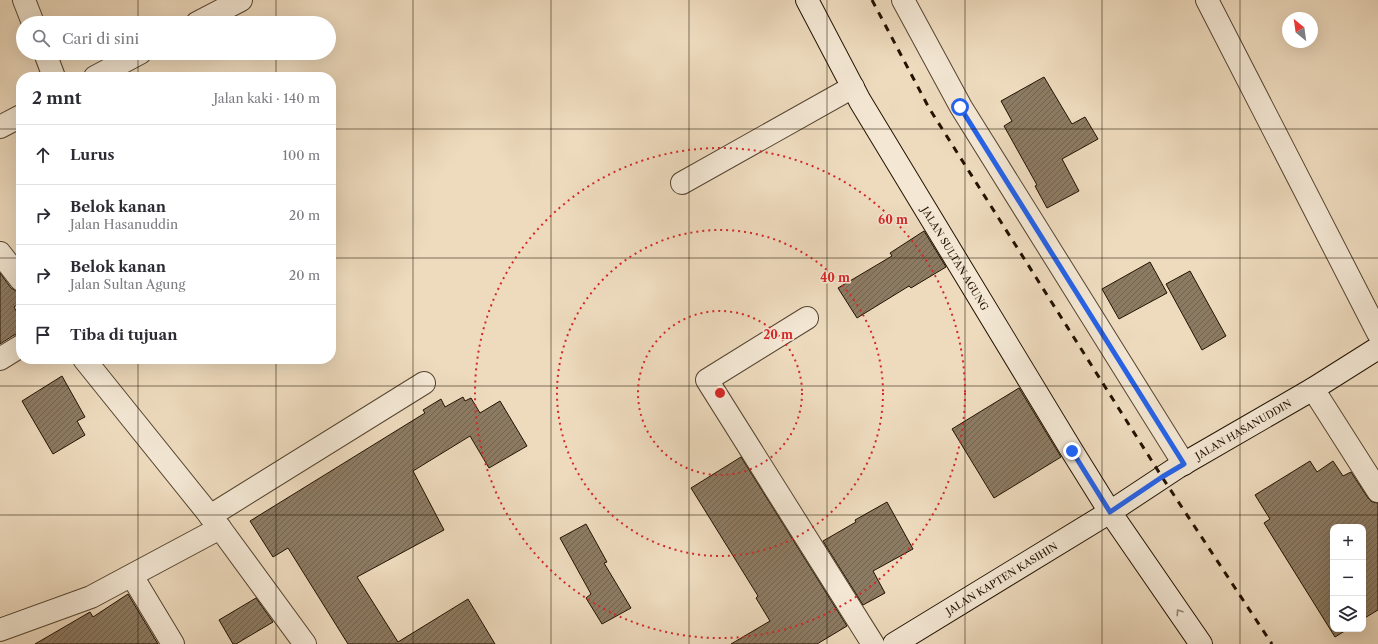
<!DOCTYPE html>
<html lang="id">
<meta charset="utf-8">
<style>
:root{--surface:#fff;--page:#f2f2f3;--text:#2b2b33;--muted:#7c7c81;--line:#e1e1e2}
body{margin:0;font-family:"Libre Caslon Text",serif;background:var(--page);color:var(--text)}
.controls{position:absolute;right:12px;bottom:12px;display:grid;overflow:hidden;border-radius:8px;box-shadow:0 4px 16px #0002}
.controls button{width:36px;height:36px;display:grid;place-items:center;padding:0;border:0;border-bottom:1px solid var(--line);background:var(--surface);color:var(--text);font:20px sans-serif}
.compass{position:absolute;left:1282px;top:12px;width:36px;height:36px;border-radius:50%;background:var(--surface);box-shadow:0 4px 16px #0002;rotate:331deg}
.stop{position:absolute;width:12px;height:12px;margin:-9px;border:3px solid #2563eb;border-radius:50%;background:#fff}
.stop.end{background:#2563eb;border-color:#fff;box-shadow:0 1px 4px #0008}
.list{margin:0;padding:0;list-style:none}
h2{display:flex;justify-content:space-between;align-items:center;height:52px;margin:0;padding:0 16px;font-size:17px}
h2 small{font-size:13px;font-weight:400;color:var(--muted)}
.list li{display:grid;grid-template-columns:26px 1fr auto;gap:12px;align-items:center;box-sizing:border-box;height:60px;padding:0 16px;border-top:1px solid var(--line)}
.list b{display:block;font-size:15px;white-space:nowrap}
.list p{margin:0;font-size:13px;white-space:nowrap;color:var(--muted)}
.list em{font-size:13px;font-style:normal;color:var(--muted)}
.icon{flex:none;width:22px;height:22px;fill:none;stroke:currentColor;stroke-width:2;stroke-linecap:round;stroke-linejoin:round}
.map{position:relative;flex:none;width:1378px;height:644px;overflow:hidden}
.search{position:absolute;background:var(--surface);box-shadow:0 4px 16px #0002;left:16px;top:16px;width:320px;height:44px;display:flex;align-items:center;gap:10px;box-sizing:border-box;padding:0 14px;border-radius:22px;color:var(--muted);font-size:15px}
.panel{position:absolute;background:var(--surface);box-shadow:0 4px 16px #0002;left:16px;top:72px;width:320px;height:292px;border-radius:16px}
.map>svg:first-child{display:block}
</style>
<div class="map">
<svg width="1378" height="644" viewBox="0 0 1378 644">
<defs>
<pattern id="building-hatch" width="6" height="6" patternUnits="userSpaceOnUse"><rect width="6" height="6" fill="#8c7b63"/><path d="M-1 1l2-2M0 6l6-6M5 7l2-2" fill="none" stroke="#72634f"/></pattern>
</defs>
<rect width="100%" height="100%" fill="#eedbbe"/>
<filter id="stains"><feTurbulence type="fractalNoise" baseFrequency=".005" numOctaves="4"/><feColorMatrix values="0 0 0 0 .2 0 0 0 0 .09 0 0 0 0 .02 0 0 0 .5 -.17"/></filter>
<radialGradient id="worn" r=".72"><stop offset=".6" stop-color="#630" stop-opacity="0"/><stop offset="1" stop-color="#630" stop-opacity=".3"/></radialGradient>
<g fill="url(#building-hatch)" stroke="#221200">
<polygon points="1044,77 1072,124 1085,117 1098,139 1062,159 1079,191 1047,208 1035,186 1037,185 1004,126 1012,121 1001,101"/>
<polygon points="924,231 946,267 911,288 909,286 857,318 838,288 892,256 890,253"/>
<polygon points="1150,262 1167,293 1119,319 1102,289"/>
<polygon points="1190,271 1226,336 1202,350 1166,284"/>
<polygon points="0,273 11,288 16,291 21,292 21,302 14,307 21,320 21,334 14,335 0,344"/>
<polygon points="62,376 85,417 77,421 85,435 53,454 22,401"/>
<polygon points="1019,388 1061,457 994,498 952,429"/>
<polygon points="463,397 465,401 471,398 480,413 500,401 527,446 489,468 470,436 413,471 444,530 357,577 398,642 468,599 495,644 348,644 288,548 273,557 250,521 425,413 423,410 441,399 445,407"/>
<polygon points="741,457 847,626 817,644 731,644 770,621 756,598 758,596 691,488"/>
<polygon points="1310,461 1317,472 1333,461 1343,476 1351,472 1368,498 1372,502 1378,503 1378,610 1363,619 1363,527 1333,527 1333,629 1348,629 1335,637 1264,523 1270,519 1255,495"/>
<polygon points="887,502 913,549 873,571 885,593 863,605 823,541 856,522 855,520"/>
<polygon points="586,524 607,562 604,563 631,608 602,624 586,598 591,594 560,538"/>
<polygon points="128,594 158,644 35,644 90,612 93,617"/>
<polygon points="256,598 273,622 236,644 233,644 219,620"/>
</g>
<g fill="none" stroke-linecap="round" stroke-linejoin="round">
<defs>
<g id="street">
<polyline points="24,0 33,23"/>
<polyline points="903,0 961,107 1184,464"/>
<polyline points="1207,0 1378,333"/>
<polyline points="197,23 241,0"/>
<polyline points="45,53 54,77"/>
<polyline points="95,77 140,53"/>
<polyline points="0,127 21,116"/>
<polyline points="682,183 853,87"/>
<polyline points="0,253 21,280"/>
<polyline points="807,318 707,380 873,644"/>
<polyline points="0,359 21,346"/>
<polyline points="84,359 220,528 305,644"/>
<polyline points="1313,389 1378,491"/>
<polyline points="210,516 424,383"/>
<polyline points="132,576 173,644"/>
<polyline points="0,630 91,597 220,528"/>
</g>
<g id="secondary">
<path id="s1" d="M 807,0 L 860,101 L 1072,451 L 1110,512 L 1201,644"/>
<path id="s2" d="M 894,644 L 1110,512 L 1178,467 L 1313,389 L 1378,348"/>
</g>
</defs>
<use href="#street" stroke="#554430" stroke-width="24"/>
<use href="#secondary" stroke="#221200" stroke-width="24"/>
<use href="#street" stroke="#f4e8d5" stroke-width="22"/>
<use href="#secondary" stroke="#f4e8d5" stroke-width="22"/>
<polyline stroke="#221200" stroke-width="3" stroke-dasharray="7 7" stroke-linecap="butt" points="872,0 929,108 1162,477 1272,644"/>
</g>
<defs><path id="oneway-chevron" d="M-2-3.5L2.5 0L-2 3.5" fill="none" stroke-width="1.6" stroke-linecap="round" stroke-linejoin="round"/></defs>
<use stroke="#968875" href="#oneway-chevron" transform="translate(1179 612) rotate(-124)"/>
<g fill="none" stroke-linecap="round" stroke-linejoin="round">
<polyline stroke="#2563eb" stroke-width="5" points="960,107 1184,464 1162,477 1110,512 1072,451"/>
</g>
<path fill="none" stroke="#221200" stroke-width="1" stroke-opacity="0.55" d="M 138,0 L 138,23M 276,0 L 276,23M 413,0 L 413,644M 551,0 L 551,644M 689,0 L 689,644M 827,0 L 827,644M 965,0 L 965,644M 1102,0 L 1102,644M 1240,0 L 1240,644M 138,53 L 138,77M 276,53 L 276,77M 0,129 L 21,129M 331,129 L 1378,129M 0,258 L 21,258M 331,258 L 1378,258M 138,359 L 138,644M 276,359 L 276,644M 0,386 L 1378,386M 0,515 L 1378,515"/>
<g fill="none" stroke="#d62828" stroke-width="2" stroke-dasharray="2 4">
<circle cx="720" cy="393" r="82"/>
<circle cx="720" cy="393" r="163"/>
<circle cx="720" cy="393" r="245"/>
</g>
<g text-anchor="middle" stroke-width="3" stroke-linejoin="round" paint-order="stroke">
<g font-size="10" fill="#221200" stroke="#f4e8d5">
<text dy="4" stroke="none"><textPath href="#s1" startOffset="298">JALAN SULTAN AGUNG</textPath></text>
<text dy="4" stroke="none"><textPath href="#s2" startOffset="410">JALAN HASANUDDIN</textPath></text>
<text dy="4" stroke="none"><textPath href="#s2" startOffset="126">JALAN KAPTEN KASIHIN</textPath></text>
</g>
</g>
<circle cx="720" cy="393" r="6" fill="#d62828" stroke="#f4e8d5" stroke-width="2"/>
<g font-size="12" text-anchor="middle" font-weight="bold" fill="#d62828" stroke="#f4e8d5" stroke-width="3" stroke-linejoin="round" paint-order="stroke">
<text x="893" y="224">60 m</text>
<text x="835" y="282">40 m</text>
<text x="778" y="339">20 m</text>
</g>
<rect width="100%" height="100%" filter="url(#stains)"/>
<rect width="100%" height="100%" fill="url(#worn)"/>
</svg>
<div class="controls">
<button>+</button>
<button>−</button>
<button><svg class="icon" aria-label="layers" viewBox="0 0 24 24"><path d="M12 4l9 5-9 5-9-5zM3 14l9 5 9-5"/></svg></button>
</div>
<svg class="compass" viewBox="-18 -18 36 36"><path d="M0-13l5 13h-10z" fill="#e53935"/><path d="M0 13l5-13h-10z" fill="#7c7c81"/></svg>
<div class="stop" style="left:960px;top:107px"></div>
<div class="stop end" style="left:1072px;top:451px"></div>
<div class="search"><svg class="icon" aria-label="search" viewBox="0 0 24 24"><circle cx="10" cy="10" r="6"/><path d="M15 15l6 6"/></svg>Cari di sini</div>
<section class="panel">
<h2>2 mnt<small>Jalan kaki · 140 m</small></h2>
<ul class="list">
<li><svg class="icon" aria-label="ahead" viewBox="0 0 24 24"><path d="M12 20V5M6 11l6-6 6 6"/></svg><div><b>Lurus</b></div><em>100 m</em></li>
<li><svg class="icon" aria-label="right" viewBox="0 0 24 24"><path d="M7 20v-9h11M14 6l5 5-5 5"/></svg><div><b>Belok kanan</b><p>Jalan Hasanuddin</p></div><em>20 m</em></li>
<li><svg class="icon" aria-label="right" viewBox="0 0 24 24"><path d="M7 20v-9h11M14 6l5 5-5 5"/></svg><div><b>Belok kanan</b><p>Jalan Sultan Agung</p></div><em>20 m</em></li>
<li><svg class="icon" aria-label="arrive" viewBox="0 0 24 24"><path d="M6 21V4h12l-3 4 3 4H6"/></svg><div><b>Tiba di tujuan</b></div></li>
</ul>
</section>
</div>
